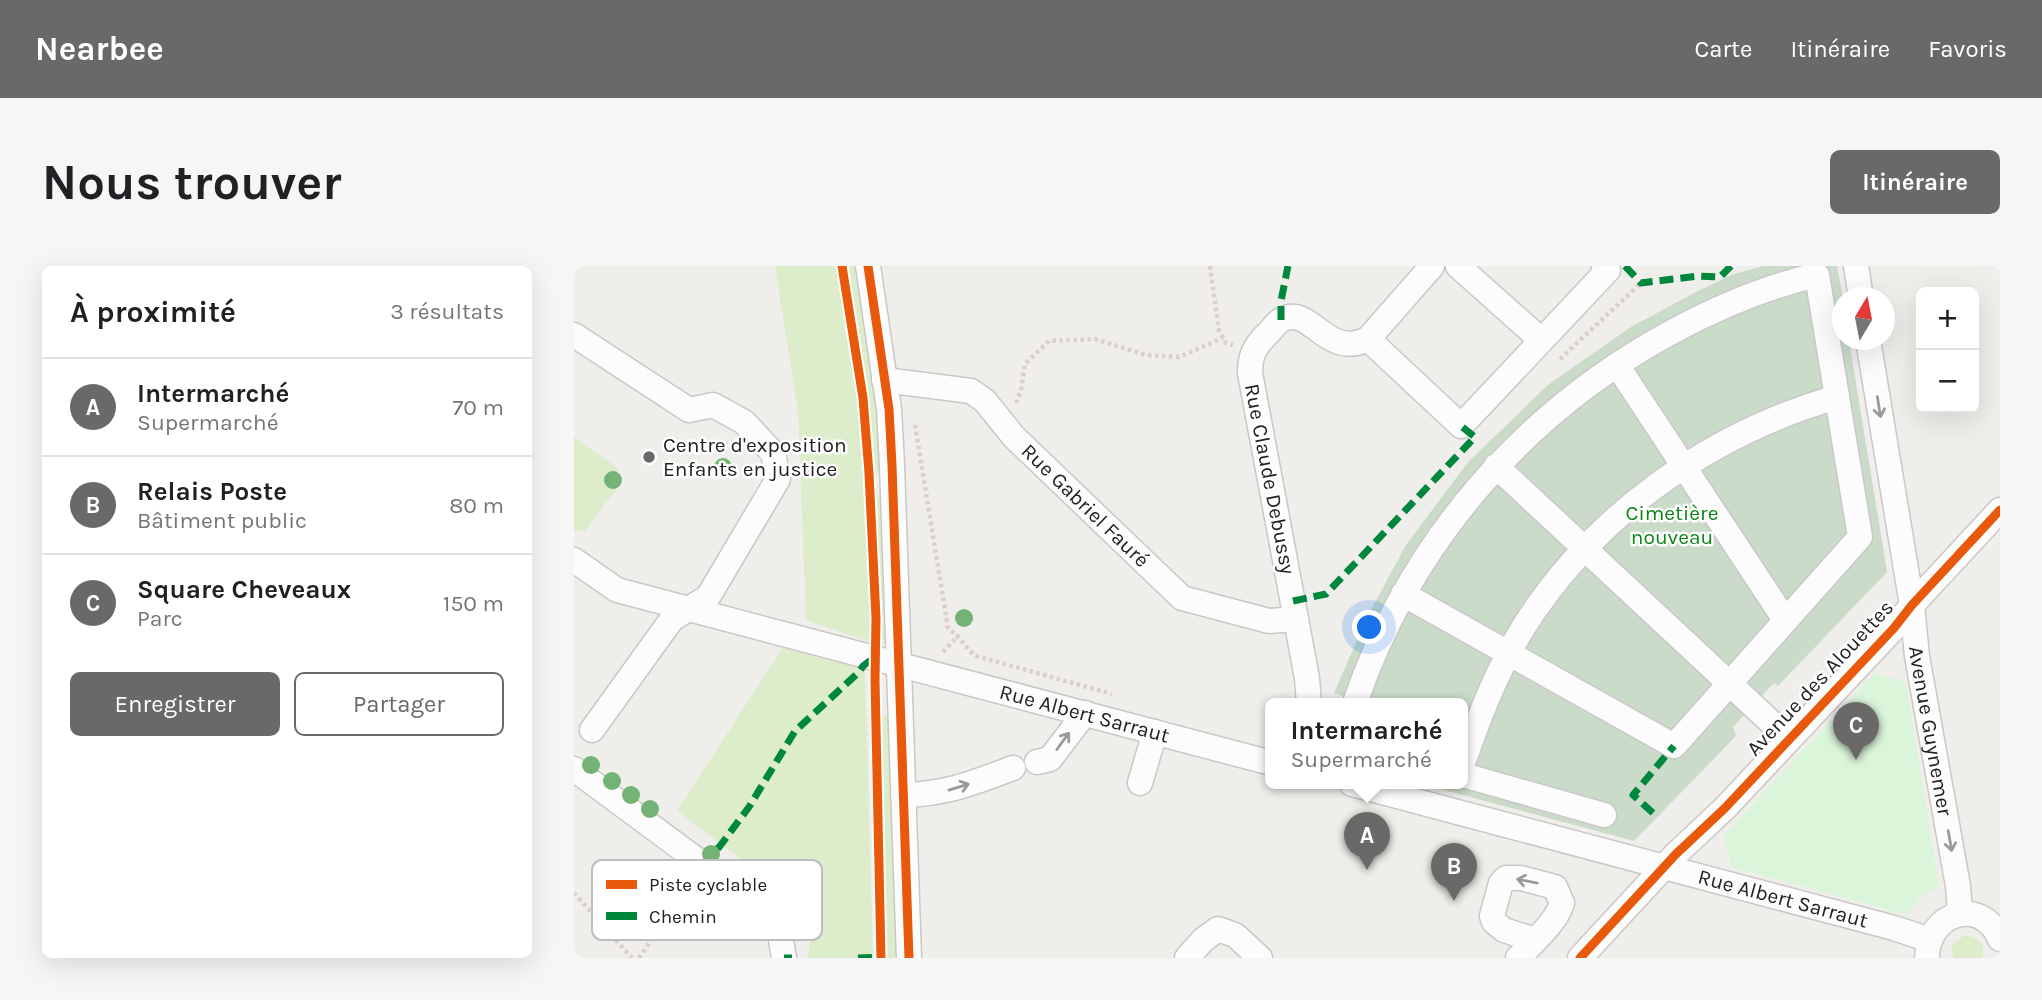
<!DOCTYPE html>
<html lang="fr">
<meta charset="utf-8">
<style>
:root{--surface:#fff;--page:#f6f6f6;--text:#202124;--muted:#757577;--line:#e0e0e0;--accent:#6a6968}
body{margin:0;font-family:Karla,sans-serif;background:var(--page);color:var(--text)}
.controls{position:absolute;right:21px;top:21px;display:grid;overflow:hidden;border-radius:10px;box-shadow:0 7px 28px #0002}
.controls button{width:63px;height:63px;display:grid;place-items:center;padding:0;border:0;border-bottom:2px solid var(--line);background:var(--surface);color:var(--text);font:35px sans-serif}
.compass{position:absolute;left:1258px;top:21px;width:63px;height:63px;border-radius:50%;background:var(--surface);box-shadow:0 7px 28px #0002;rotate:10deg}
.you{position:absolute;left:796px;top:362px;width:24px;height:24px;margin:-18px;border:5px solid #fff;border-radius:50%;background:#1a73e8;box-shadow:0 0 0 10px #1a73e833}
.badge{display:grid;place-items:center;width:46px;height:46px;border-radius:50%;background:var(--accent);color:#fff;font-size:23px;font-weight:700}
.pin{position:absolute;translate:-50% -58px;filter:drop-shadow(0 2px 4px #0008)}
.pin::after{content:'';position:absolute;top:37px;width:24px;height:21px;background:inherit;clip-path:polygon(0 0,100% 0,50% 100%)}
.popup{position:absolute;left:691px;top:432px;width:203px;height:91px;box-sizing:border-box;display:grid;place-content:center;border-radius:10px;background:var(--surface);filter:drop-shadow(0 2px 5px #0005);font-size:23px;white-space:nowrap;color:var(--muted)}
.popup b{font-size:26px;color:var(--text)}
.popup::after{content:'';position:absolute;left:50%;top:100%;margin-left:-14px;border:14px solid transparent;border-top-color:var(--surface)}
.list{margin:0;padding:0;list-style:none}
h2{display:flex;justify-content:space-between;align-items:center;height:91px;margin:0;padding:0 28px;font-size:30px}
h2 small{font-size:23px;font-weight:400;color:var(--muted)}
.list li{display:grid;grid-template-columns:46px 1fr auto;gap:21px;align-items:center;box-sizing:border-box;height:98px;padding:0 28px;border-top:2px solid var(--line)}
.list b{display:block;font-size:26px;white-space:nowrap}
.list p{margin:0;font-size:23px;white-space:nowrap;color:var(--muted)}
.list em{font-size:23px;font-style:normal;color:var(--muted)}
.actions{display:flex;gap:14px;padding:21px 28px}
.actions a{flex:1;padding:16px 0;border:2px solid var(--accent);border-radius:10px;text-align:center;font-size:24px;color:var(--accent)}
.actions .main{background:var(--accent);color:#fff}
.map{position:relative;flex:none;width:1426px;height:692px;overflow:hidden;border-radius:10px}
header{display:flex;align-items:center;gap:42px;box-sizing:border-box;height:98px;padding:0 35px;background:var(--accent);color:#fff}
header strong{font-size:33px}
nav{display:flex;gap:38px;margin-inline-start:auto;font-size:24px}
.intro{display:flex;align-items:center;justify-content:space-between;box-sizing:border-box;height:168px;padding:0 42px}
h1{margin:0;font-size:49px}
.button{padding:18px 32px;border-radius:10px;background:var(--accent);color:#fff;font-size:24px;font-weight:700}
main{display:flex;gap:42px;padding:0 42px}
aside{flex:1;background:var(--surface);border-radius:10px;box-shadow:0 7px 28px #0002}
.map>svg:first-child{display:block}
</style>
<header>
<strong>Nearbee</strong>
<nav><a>Carte</a><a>Itinéraire</a><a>Favoris</a></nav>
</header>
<div class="intro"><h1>Nous trouver</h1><a class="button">Itinéraire</a></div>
<main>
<aside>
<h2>À proximité<small>3 résultats</small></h2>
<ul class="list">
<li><span class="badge">A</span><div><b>Intermarché</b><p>Supermarché</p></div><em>70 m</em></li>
<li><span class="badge">B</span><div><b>Relais Poste</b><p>Bâtiment public</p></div><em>80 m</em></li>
<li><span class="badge">C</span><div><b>Square Cheveaux</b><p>Parc</p></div><em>150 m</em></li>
</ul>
<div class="actions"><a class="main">Enregistrer</a><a>Partager</a></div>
</aside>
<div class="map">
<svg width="1426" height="692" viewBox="0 0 1426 692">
<rect width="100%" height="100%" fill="#f0eeeb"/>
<g fill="#ddeccb">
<polygon points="201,0 285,0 301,114 308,207 302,207 303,230 307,231 313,367 309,375 302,378 232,354 224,146"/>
<polygon points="0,171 45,203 43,207 47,217 10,266 7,264 0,265"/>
<polygon points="209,381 291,402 299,692 234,692 236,674 212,627 103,545"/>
<polygon points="318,449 325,692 313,692 306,450"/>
<path d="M 1389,670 C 1404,669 1412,678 1408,692 L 1379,692 L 1378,679 Z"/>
</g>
<polygon fill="#cadbca" points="1189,0 1263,0 1269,31 1268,74 1275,74 1313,306 1204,420 1200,417 1159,461 1162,470 1060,575 848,518 889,518 889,438 796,438 760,427 793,351 832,279 894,196 975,118 1057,61 1118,28 1157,9"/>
<polygon fill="#daf5da" points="1301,407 1332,417 1365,620 1347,631 1333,649 1158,601 1149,571"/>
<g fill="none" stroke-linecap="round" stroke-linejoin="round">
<defs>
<g id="minor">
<polyline points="294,0 315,143 318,199 335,692"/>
<polyline points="884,0 967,74"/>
<polyline points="1282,0 1287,32"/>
<polyline points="0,69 115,144 139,139 170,156 199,187 204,213 134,331 98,353 18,464"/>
<polyline points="794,73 887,160 1034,4 1030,0"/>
<path id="s1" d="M 1294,74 L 1338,339 L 1343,390 L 1384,620 L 1386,647"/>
<polyline points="1043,99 1211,354"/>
<path id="s2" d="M 310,114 L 397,125 L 411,135 L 440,171 L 608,332 L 695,355 L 722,353"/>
<polyline points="922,200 1215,473"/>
<path id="s3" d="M 0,294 L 43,324 L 697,497"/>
<path d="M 782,434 C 837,276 949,147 1096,67 C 1142,42 1191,21 1243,9 L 1286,271 L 1100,480 L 829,328"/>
<path d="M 735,438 L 733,412 L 676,107 C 676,90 680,82 692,69 C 697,65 702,57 707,54 C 737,37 751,94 794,73 L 858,0"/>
<polyline points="463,496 476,493 511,447"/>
<path d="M 889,497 C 905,451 923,404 949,362 C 1020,249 1135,168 1263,131"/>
<polyline points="0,503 196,648 205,662 210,692"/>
<polyline points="889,509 1030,549"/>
<polyline points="566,517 581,466"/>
<path id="s4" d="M 778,518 L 1320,662 L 1356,674"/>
<path d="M 329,529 C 373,528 399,517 439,502"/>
<polyline points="94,649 129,598"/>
<polyline points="613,692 629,674 644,663 661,669 686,692"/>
<path d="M 944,692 C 959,676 982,657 988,637 L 981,621 L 947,612 L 932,612 L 927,617 L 918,650 L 920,656 L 930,664 L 961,674"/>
<polyline points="1006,692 1102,588 1151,542 1320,362 1338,339 1426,244"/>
<path d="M 1353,692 C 1353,647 1407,629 1426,673"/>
</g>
</defs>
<use href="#minor" stroke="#c9c8c7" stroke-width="27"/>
<g stroke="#dccecd" stroke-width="4.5" stroke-dasharray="3.5 3.5" stroke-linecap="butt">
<polyline points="636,0 645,65 652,77 659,79"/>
<polyline points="986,93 1067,17"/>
<polyline points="442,137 447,125 451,98 475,75 521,73 572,89 605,91 649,72"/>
<path d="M 341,159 L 374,362 C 386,370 391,382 402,390 L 538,428"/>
<polyline points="369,386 385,369"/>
<polyline points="0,627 58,692"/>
<polyline points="112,663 123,672"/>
<polyline points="65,692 82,667"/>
</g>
<use href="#minor" stroke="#fdfcfc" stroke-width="24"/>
<g stroke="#00873e" stroke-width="7" stroke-dasharray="14 7" stroke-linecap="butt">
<polyline points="1051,0 1067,17 1124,10 1146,11 1157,0"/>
<polyline points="707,54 707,35 714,0"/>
<polyline points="719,335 752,328 901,171 887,160"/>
<polyline points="1079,547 1059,529 1100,480"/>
<polyline points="129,598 146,580 175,541 221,465 285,406 289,400 301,391"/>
<polyline points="210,692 218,692"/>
<polyline points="284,692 307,691"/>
</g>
<defs>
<g id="cycleway">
<polyline points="268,0 289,132 295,207 302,352 301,414 307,692"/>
<polyline points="294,0 315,143 318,199 335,692"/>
<polyline points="1006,692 1102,588 1151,542 1320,362 1338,339 1426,244"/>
</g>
</defs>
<use href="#cycleway" stroke="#fff" stroke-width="13"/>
<use href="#cycleway" stroke="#e8590c" stroke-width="9"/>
</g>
<g fill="#73b476">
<circle cx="149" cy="201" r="9"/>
<circle cx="39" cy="214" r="9"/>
<circle cx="390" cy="352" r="9"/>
<circle cx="17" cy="499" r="9"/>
<circle cx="38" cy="515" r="9"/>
<circle cx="57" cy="529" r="9"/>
<circle cx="76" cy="543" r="9"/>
<circle cx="137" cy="588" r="9"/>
<circle cx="198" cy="634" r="9"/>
<circle cx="214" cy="653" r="9"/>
</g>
<defs><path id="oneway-shaft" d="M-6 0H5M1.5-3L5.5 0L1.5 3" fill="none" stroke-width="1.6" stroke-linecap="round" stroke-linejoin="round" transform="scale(1.75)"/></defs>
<g stroke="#9a9a9a">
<use href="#oneway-shaft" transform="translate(1305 141) rotate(81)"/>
<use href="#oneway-shaft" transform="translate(489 475) rotate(-54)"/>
<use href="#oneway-shaft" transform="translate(385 521) rotate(-17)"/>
<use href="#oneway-shaft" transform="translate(1376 575) rotate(80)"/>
<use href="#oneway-shaft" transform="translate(953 615) rotate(-169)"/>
</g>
<circle fill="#6a6968" stroke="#fff" stroke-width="2.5" cx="75" cy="191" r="7"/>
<g text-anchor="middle" stroke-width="5" stroke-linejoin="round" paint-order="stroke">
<g font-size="21" fill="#222" stroke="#fff" text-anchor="start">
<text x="89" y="186">Centre d'exposition<tspan x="89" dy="24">Enfants en justice</tspan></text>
</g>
<g font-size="21" fill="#222" stroke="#fff">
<text transform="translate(696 213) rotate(79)" y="7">Rue Claude Debussy</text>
<text dy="7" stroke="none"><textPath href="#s2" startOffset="250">Rue Gabriel Fauré</textPath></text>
<text transform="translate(1246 412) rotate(-47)" y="7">Avenue des Alouettes</text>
<text dy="7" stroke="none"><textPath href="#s3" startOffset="536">Rue Albert Sarraut</textPath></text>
<text dy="7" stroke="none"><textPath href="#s1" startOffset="396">Avenue Guynemer</textPath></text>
<text dy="7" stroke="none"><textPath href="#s4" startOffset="446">Rue Albert Sarraut</textPath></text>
</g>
<g font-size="21" fill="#0c8416" stroke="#fff">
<text x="1098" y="254">Cimetière<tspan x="1098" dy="24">nouveau</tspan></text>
</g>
</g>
<rect x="18" y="594" width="230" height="80" rx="10" fill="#fff" stroke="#bdbdbd" stroke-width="2"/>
<rect x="32" y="614" width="31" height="9" fill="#e8590c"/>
<rect x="32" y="646" width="31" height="8" fill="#00873e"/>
<g font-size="19" fill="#222">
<text x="75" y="625">Piste cyclable</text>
<text x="75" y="657">Chemin</text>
</g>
</svg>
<div class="controls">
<button>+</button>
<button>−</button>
</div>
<svg class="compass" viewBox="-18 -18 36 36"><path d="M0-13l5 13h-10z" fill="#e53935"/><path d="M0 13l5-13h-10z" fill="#757577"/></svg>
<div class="you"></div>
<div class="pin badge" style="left:793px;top:604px">A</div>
<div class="popup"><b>Intermarché</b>Supermarché</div>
<div class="pin badge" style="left:880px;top:635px">B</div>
<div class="pin badge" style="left:1282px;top:494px">C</div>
</div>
</main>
